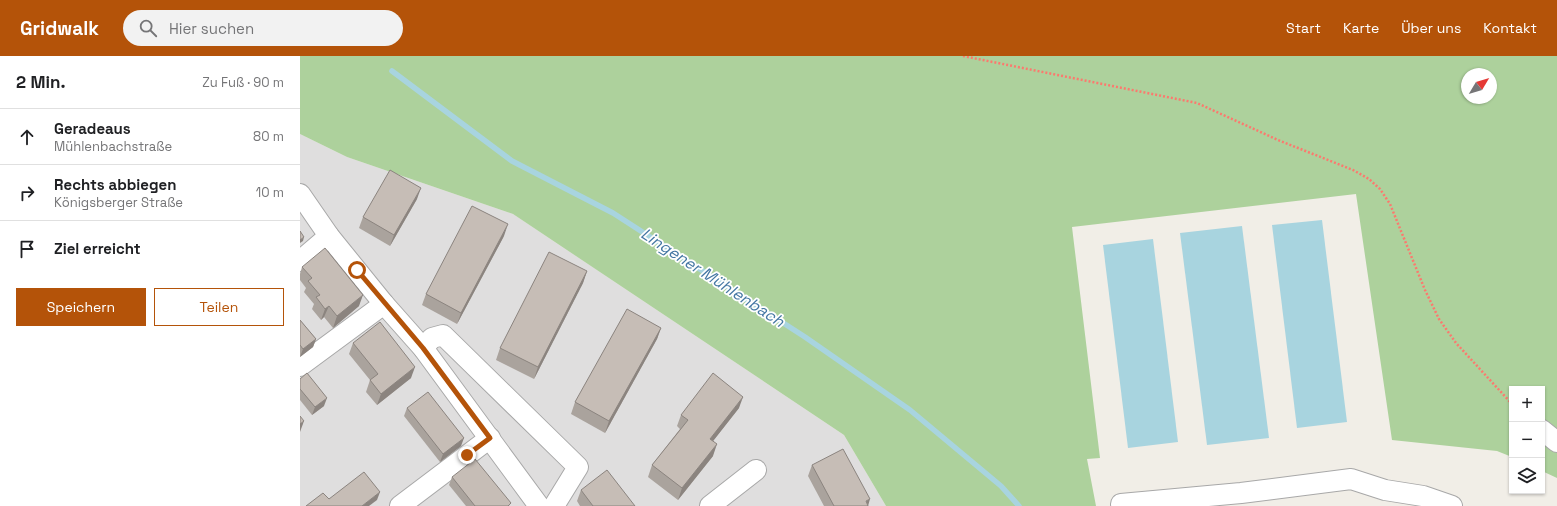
<!DOCTYPE html>
<html lang="de">
<meta charset="utf-8">
<style>
:root{--surface:#fff;--page:#f2f2f2;--text:#202124;--muted:#757577;--line:#e0e0e0;--accent:#b45309}
body{margin:0;font-family:"Space Grotesk",sans-serif;background:var(--page);color:var(--text)}
.controls{position:absolute;right:12px;bottom:12px;display:grid;overflow:hidden;border-radius:0px;box-shadow:0 1px 3px #0004}
.controls button{width:36px;height:36px;display:grid;place-items:center;padding:0;border:0;border-bottom:1px solid var(--line);background:var(--surface);color:var(--text);font:20px sans-serif}
.compass{position:absolute;left:1161px;top:12px;width:36px;height:36px;border-radius:50%;background:var(--surface);box-shadow:0 1px 3px #0004;rotate:52deg}
.stop{position:absolute;width:12px;height:12px;margin:-9px;border:3px solid #b45309;border-radius:50%;background:#fff}
.stop.end{background:#b45309;border-color:#fff;box-shadow:0 1px 4px #0008}
.list{margin:0;padding:0;list-style:none}
h2{display:flex;justify-content:space-between;align-items:center;height:52px;margin:0;padding:0 16px;font-size:17px}
h2 small{font-size:13px;font-weight:400;color:var(--muted)}
.list li{display:grid;grid-template-columns:26px 1fr auto;gap:12px;align-items:center;box-sizing:border-box;height:56px;padding:0 16px;border-top:1px solid var(--line)}
.list b{display:block;font-size:15px;white-space:nowrap}
.list p{margin:0;font-size:13px;white-space:nowrap;color:var(--muted)}
.list em{font-size:13px;font-style:normal;color:var(--muted)}
.actions{display:flex;gap:8px;padding:12px 16px}
.actions a{flex:1;padding:9px 0;border:1px solid var(--accent);border-radius:0px;text-align:center;font-size:14px;color:var(--accent)}
.actions .main{background:var(--accent);color:#fff}
.icon{flex:none;width:22px;height:22px;fill:none;stroke:currentColor;stroke-width:2;stroke-linecap:round;stroke-linejoin:round}
.map{position:relative;flex:none;width:1257px;height:450px;overflow:hidden}
header{display:flex;align-items:center;gap:24px;box-sizing:border-box;height:56px;padding:0 20px;background:var(--accent);color:#fff}
header strong{font-size:19px}
nav{display:flex;gap:22px;margin-inline-start:auto;font-size:14px}
.search{width:280px;height:36px;background:var(--page);display:flex;align-items:center;gap:10px;box-sizing:border-box;padding:0 14px;border-radius:22px;color:var(--muted);font-size:15px}
main{display:flex}
aside{flex:1;background:var(--surface)}
.map>svg:first-child{display:block}
</style>
<header>
<strong>Gridwalk</strong>
<div class="search"><svg class="icon" aria-label="search" viewBox="0 0 24 24"><circle cx="10" cy="10" r="6"/><path d="M15 15l6 6"/></svg>Hier suchen</div>
<nav><a>Start</a><a>Karte</a><a>Über uns</a><a>Kontakt</a></nav>
</header>
<main>
<aside>
<h2>2 Min.<small>Zu Fuß · 90 m</small></h2>
<ul class="list">
<li><svg class="icon" aria-label="ahead" viewBox="0 0 24 24"><path d="M12 20V5M6 11l6-6 6 6"/></svg><div><b>Geradeaus</b><p>Mühlenbachstraße</p></div><em>80 m</em></li>
<li><svg class="icon" aria-label="right" viewBox="0 0 24 24"><path d="M7 20v-9h11M14 6l5 5-5 5"/></svg><div><b>Rechts abbiegen</b><p>Königsberger Straße</p></div><em>10 m</em></li>
<li><svg class="icon" aria-label="arrive" viewBox="0 0 24 24"><path d="M6 21V4h12l-3 4 3 4H6"/></svg><div><b>Ziel erreicht</b></div></li>
</ul>
<div class="actions"><a class="main">Speichern</a><a>Teilen</a></div>
</aside>
<div class="map">
<svg width="1257" height="450" viewBox="0 0 1257 450">
<rect width="100%" height="100%" fill="#f1eee7"/>
<polygon fill="#dfdede" points="0,78 47,101 213,158 544,379 586,450 0,450"/>
<path fill="#add19c" fill-rule="evenodd" d="M 0,0 L 1257,0 L 1257,422 L 1242,415 L 1242,333 L 1212,333 L 1212,401 L 1197,395 L 1092,384 L 1056,138 L 772,171 L 800,402 L 787,403 L 796,450 L 586,450 L 544,379 L 213,158 L 47,101 L 0,78 ZM 1167,18 L 1191,18 L 1191,42 L 1167,42 Z"/>
<g fill="#a8d4df">
<polygon points="1022,164 1047,366 997,372 972,169"/>
<polygon points="942,170 969,382 907,389 880,177"/>
<polygon points="853,183 878,386 828,392 803,189"/>
</g>
<g fill="none" stroke-linecap="round" stroke-linejoin="round">
<polyline stroke="#a8d4df" stroke-width="5.5" points="92,15 212,105 313,157 505,281 610,354 701,430 719,450"/>
<defs>
<g id="minor">
<polyline points="0,138 29,180 84,248 123,292 239,450"/>
<polyline points="0,205 29,180"/>
<polyline points="123,292 132,282 143,279 278,411 254,450"/>
<polyline points="0,310 84,248"/>
<polyline points="1242,374 1257,386"/>
<polyline points="821,448 941,437 1051,423 1085,434 1123,440 1152,450"/>
<polyline points="100,450 190,382"/>
<polyline points="410,450 456,414"/>
</g>
</defs>
<use href="#minor" stroke="#a8a8a8" stroke-width="22"/>
<polyline stroke="#fc796e" stroke-width="2.5" stroke-dasharray="2 2" stroke-linecap="butt" points="663,0 897,47 978,84 1053,114 1069,123 1080,133 1090,148 1125,234 1139,263 1156,287 1212,348"/>
<use href="#minor" stroke="#fff" stroke-width="20"/>
</g>
<g fill="#aaa39d">
<polygon points="117,143 90,190 59,172 63,161"/>
<polygon points="204,180 157,268 122,249 126,238"/>
<polygon points="2,211 59,250 33,272 24,261 21,264 12,253 14,248 4,236 6,232 0,224 0,218"/>
<polygon points="287,215 283,227 234,323 196,304 200,292"/>
<polygon points="0,264 16,283 13,291 0,301"/>
<polygon points="361,272 357,283 305,377 271,358 275,346"/>
<polygon points="53,287 111,322 77,349 66,336 70,324 49,298"/>
<polygon points="0,323 24,350 12,359 0,344"/>
<polygon points="107,352 161,390 140,406 104,360"/>
<polygon points="439,352 413,385 413,400 378,444 348,421 352,409 380,373 377,370 381,359"/>
<polygon points="512,409 568,449 568,450 524,450 508,420"/>
<polygon points="152,421 210,450 166,450 149,429"/>
<polygon points="281,434 335,450 280,450 277,445"/>
</g>
<g fill="#8b847f">
<polygon points="121,132 117,143 90,190 94,179"/>
<polygon points="208,168 204,180 157,268 161,257"/>
<polygon points="4,181 3,185 0,187 0,184"/>
<polygon points="287,215 283,227 234,323 238,311"/>
<polygon points="63,239 59,250 33,272 37,260"/>
<polygon points="29,250 24,261 21,264 25,253"/>
<polygon points="361,272 357,283 305,377 309,365"/>
<polygon points="16,283 13,291 0,301 3,293"/>
<polygon points="115,311 111,322 77,349 81,338"/>
<polygon points="443,341 439,352 406,394 410,383"/>
<polygon points="27,342 24,350 12,359 15,351"/>
<polygon points="4,365 0,376 0,368"/>
<polygon points="164,382 161,390 140,406 143,398"/>
<polygon points="417,388 413,400 378,444 382,432"/>
<polygon points="80,436 77,444 69,450 62,450"/>
<polygon points="570,443 568,450 566,445"/>
</g>
<g fill="#c6bdb6" stroke="#8b847f">
<polygon points="90,114 121,132 94,179 63,161"/>
<polygon points="172,150 208,168 161,257 126,238"/>
<polygon points="0,175 4,181 0,184"/>
<polygon points="25,192 63,239 37,260 29,250 25,253 16,241 20,239 8,225 12,222 2,211"/>
<polygon points="249,196 287,215 238,311 200,292"/>
<polygon points="327,253 361,272 309,365 275,346"/>
<polygon points="0,264 16,283 3,293 0,289"/>
<polygon points="80,266 115,311 81,338 70,324 78,318 53,287"/>
<polygon points="7,317 27,342 15,351 0,333 0,323"/>
<polygon points="413,317 443,341 410,383 417,388 382,432 352,409 388,364 381,359"/>
<polygon points="128,336 164,382 143,398 107,352"/>
<polygon points="0,360 4,365 0,368"/>
<polygon points="543,393 570,443 566,445 568,450 534,450 512,409"/>
<polygon points="175,403 211,447 208,450 175,450 152,421"/>
<polygon points="307,414 335,450 293,450 281,434"/>
<polygon points="64,416 80,436 62,450 6,450 23,437 29,443"/>
</g>
<g fill="none" stroke-linecap="round" stroke-linejoin="round">
<polyline stroke="#b45309" stroke-width="5" points="57,214 123,292 190,382 167,399"/>
</g>
<g text-anchor="middle" stroke-width="3.5" stroke-linejoin="round" paint-order="stroke">
<g font-size="16" font-style="italic" fill="#4477a3" stroke="#fff">
<text transform="translate(413 221) rotate(33)" y="6">Lingener Mühlenbach</text>
</g>
</g>
</svg>
<div class="controls">
<button>+</button>
<button>−</button>
<button><svg class="icon" aria-label="layers" viewBox="0 0 24 24"><path d="M12 4l9 5-9 5-9-5zM3 14l9 5 9-5"/></svg></button>
</div>
<svg class="compass" viewBox="-18 -18 36 36"><path d="M0-13l5 13h-10z" fill="#e53935"/><path d="M0 13l5-13h-10z" fill="#757577"/></svg>
<div class="stop" style="left:57px;top:214px"></div>
<div class="stop end" style="left:167px;top:399px"></div>
</div>
</main>
